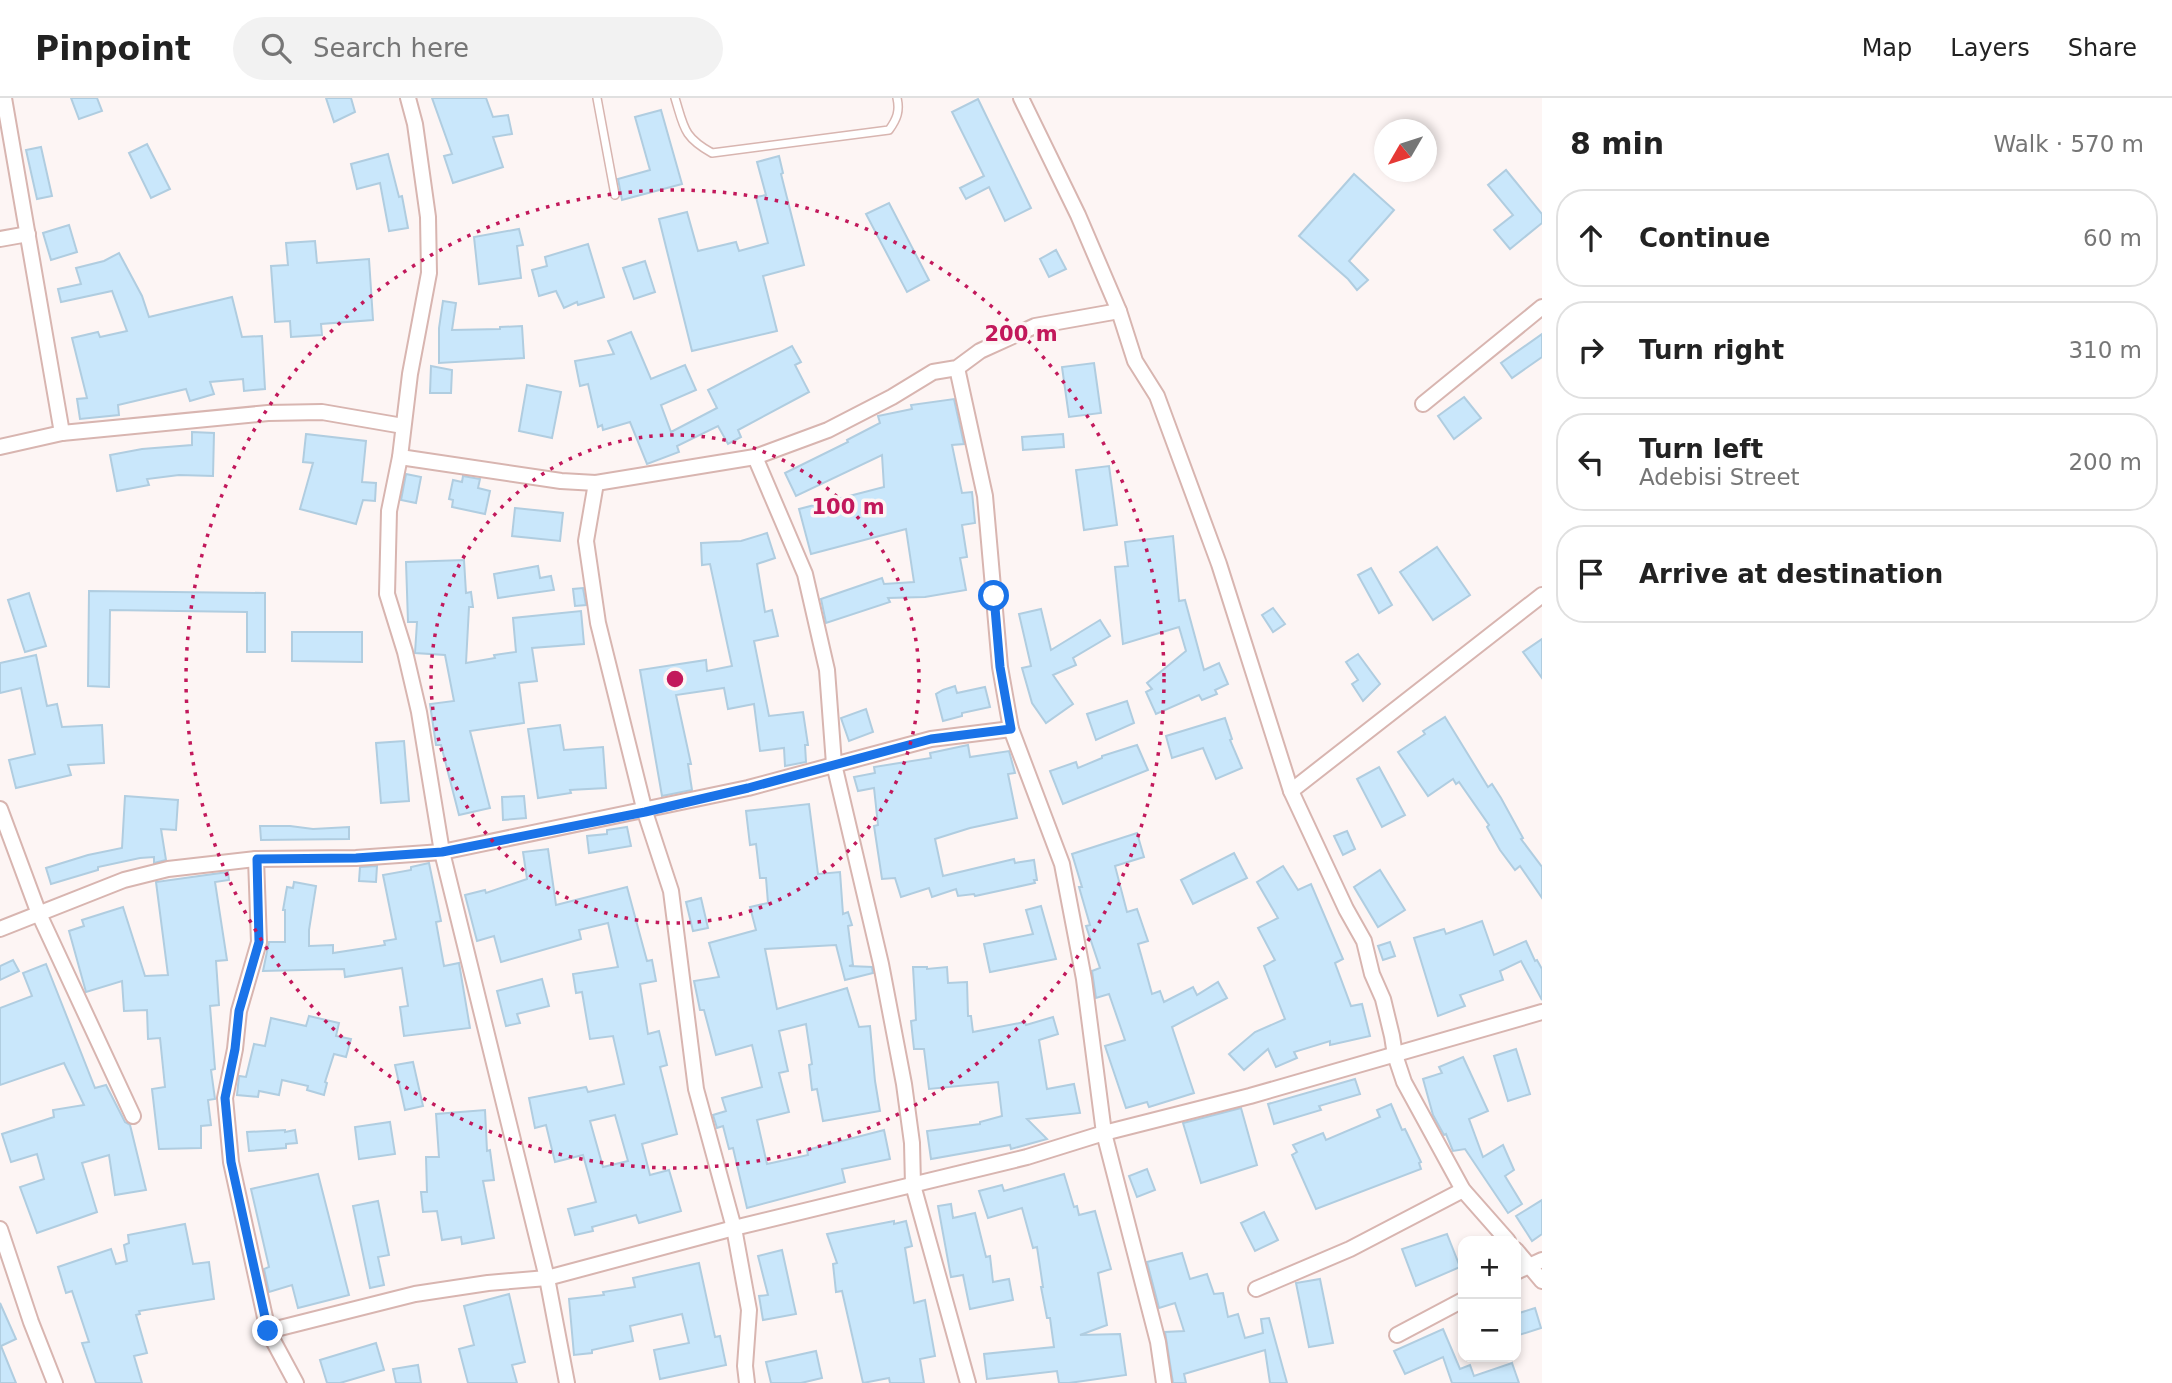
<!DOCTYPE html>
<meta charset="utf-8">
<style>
:root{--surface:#fff;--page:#f2f2f2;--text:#222;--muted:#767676;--line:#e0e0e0}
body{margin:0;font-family:"DejaVu Sans",sans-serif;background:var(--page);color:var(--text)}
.controls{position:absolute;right:21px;bottom:21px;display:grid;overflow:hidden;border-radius:14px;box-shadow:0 4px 10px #0003}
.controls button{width:63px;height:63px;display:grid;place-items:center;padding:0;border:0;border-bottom:2px solid var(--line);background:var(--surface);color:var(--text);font:35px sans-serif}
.compass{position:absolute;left:1374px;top:21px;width:63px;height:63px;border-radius:50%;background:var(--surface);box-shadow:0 4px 10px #0003;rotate:231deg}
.stop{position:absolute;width:21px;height:21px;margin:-16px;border:5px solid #1a73e8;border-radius:50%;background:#fff}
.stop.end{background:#1a73e8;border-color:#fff;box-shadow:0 2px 7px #0008}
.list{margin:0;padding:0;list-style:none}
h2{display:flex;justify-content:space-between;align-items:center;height:91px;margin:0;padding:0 28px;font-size:30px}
h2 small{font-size:23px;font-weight:400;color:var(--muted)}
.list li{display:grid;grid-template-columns:46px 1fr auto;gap:21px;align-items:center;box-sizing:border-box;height:98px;margin:0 14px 14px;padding:0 14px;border:2px solid var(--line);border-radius:28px}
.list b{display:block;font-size:26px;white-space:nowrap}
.list p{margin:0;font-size:23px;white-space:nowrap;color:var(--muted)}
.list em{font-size:23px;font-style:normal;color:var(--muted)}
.icon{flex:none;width:38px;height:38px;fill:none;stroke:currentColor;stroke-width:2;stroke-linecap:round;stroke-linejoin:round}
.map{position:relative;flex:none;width:1542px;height:1285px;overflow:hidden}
header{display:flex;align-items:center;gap:42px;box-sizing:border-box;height:98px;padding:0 35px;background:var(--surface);border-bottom:2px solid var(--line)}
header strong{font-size:33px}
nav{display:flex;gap:38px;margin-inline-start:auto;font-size:24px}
.search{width:490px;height:63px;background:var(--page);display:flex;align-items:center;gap:18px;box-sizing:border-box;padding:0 24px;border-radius:38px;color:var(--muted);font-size:26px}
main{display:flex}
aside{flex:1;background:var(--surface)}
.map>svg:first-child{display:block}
</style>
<header>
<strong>Pinpoint</strong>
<div class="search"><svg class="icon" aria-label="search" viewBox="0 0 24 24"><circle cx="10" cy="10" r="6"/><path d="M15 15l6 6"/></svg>Search here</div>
<nav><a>Map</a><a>Layers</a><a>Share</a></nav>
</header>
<main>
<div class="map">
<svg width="1542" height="1285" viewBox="0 0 1542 1285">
<rect width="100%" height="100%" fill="#fdf5f4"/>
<g fill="#c9e7fb" stroke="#b0cde0" stroke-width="2" fill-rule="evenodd">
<polygon points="71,0 97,0 102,13 79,21"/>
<polygon points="326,0 351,0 355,14 334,24"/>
<polygon points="432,0 486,0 493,19 508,17 512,36 493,39 503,69 453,85 444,58 452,56"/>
<polygon points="978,1 1031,110 1005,123 989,89 966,101 960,90 984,78 952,14"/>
<polygon points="661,12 682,86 622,102 618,81 650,72 635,19"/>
<polygon points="147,46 170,91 151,100 129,55"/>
<polygon points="41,49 52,98 37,101 26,52"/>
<polygon points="388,56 399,99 402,98 408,130 389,133 380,85 357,91 351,66"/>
<polygon points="779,58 783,75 781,76 804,167 763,178 777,233 692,253 659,121 687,114 698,153 736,144 739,153 768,145 756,99 766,97 757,64"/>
<polygon points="1506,72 1542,116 1542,125 1510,151 1494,132 1513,117 1488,87"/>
<polygon points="1354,76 1394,112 1349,163 1368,182 1357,192 1348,181 1299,138"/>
<polygon points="889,105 929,182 907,194 866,116"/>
<polygon points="69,127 77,154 51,162 43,135"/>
<polygon points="519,131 523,147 517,148 521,180 479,186 474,139"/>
<polygon points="315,143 317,165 369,161 373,222 321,226 322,237 291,239 290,223 275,224 271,168 288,167 286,145"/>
<polygon points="588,146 604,199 578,207 577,204 564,210 556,193 539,198 532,172 547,168 545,159"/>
<polygon points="1056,152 1066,171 1049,179 1040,161"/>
<polygon points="119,155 142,198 149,219 232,199 242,239 262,238 265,291 244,293 243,281 210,284 214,296 190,303 186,291 118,307 119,317 80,321 77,301 87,300 72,240 98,234 100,239 127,233 112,193 61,204 58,191 81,186 76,170 104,163"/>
<polygon points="645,163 655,194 634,201 623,170"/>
<polygon points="443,203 456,205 452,232 500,231 500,229 522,228 524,260 439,265 439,230"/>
<polygon points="631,234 651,281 685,267 696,292 661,307 671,334 717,310 708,292 792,248 801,264 795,267 809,294 738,332 741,339 728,346 718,328 677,348 679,354 647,366 630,324 603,332 602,327 598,329 588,286 580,288 575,263 614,256 608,243"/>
<polygon points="1542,236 1542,259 1512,280 1501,265"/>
<polygon points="1094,265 1101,315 1069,319 1062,269"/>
<polygon points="431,268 452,272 451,295 430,295"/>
<polygon points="527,287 561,294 552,340 519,333"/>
<polygon points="1464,299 1481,320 1454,341 1438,318"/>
<polygon points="954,301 964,346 952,347 962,395 972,394 975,425 962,427 967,459 960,460 966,492 925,499 888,500 890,504 826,525 821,501 882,480 884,486 914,484 906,431 811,456 799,411 884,389 882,357 796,398 785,375 848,344 847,342 880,325 878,318 912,311 911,307"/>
<polygon points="192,334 214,335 213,378 179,377 147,381 149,387 117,393 110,357 142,351 192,347"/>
<polygon points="306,336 366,343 362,384 376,385 375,403 363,402 356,426 300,411 313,365 303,364"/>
<polygon points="1063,336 1064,349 1023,352 1022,339"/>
<polygon points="1109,368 1117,427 1084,432 1076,372"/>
<polygon points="406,376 421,379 416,405 401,402"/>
<polygon points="463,378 480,381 478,390 490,393 485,416 452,409 453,402 449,401 453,382 462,384"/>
<polygon points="515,410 563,415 560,443 512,438"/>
<polygon points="767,435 775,460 757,466 765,514 772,512 778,538 754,543 769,618 803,614 808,647 805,647 806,664 785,668 784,650 760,653 754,606 728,611 724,590 676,597 691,666 688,666 692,692 662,698 640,572 706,562 707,573 732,568 710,466 702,467 701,445 741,443"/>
<polygon points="1173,438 1179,503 1185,502 1204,572 1219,565 1228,586 1215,592 1217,596 1202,602 1199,597 1156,616 1146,594 1152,591 1147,585 1186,553 1179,529 1123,546 1115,469 1128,468 1125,444"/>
<polygon points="1437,449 1470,497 1433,522 1400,474"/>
<polygon points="464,462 466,495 471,494 473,509 469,509 466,565 495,560 494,557 516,554 513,520 581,513 584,546 532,550 537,583 519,585 524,625 470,633 490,710 459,717 441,647 436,647 430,606 454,603 445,557 415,555 417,524 408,524 406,464"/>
<polygon points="538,468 540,480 551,478 554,492 498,500 494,476"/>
<polygon points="1371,470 1392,507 1379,515 1358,477"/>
<polygon points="583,490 586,507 575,508 573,491"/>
<polygon points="89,493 265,495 265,554 247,554 247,514 110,512 109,589 88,588"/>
<polygon points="29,495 46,548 25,554 8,502"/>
<polygon points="1273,510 1285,526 1273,534 1262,517"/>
<polygon points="1041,511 1051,552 1100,522 1110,538 1073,560 1076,567 1053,577 1073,606 1046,625 1032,605 1022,570 1031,568 1019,516"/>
<polygon points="292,534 362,534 362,564 292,563"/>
<polygon points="1542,541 1542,580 1523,554"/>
<polygon points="1358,556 1380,586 1363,603 1352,586 1358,582 1346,564"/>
<polygon points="36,557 47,608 57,606 62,629 102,627 104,665 68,667 71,677 16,690 9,662 35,656 21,590 0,595 0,565"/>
<polygon points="955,588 957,595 985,589 990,609 962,615 962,618 943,623 936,596 943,592"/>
<polygon points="1127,603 1134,625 1096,642 1087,616"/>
<polygon points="866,611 873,634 849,643 841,620"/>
<polygon points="1445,619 1488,689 1492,686 1501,700 1523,740 1521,741 1542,769 1542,800 1520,768 1515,772 1500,752 1487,729 1489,727 1459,684 1456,686 1453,681 1428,698 1398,654 1425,636 1423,633"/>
<polygon points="1225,620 1232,641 1230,642 1242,670 1216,681 1203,650 1172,660 1166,638"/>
<polygon points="560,627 564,652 603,649 606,690 570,692 571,695 538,700 528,631"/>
<polygon points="404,643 409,703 381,705 376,645"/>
<polygon points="968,647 970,659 1009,653 1015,675 1008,676 1017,720 970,730 935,741 943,778 1014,761 1015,765 1034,762 1037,782 1034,782 1035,785 975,798 974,796 958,798 956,791 932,799 929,790 901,799 895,780 882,781 874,728 878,727 874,690 858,693 854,679 875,675 874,669 931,660 930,655"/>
<polygon points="1137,647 1148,672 1063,706 1050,673 1076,664 1078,670 1102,660 1102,658"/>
<polygon points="1379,669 1405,717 1382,729 1357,681"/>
<polygon points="125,698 178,702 176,732 161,731 166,762 154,765 154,759 140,760 98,769 98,772 51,786 46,770 88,757 122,750"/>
<polygon points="524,698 526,720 503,722 502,699"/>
<polygon points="809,706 818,776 840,774 843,816 848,814 852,827 848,828 853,867 849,868 872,869 873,875 845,882 836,847 765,851 777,911 847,890 859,929 870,928 875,983 880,1013 823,1023 817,991 812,992 809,967 812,966 806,926 779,933 788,973 779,975 789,1014 757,1022 767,1066 808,1057 807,1052 884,1032 890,1061 842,1071 845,1084 747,1110 733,1050 729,1051 723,1028 717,1030 713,1017 726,1013 722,1000 762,989 752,947 716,957 704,912 700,912 694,883 719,879 709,845 756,832 750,809 768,805 766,780 760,780 756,746 750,747 746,713"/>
<polygon points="260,728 290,728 313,731 349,729 349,741 261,742"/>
<polygon points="627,729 631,748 589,755 587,738 607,736 607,732"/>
<polygon points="1347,733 1355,751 1343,757 1334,738"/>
<polygon points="1137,735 1144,759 1115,768 1127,814 1137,811 1148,843 1138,846 1152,896 1160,893 1164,904 1193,889 1197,897 1218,884 1227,900 1172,929 1194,995 1149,1009 1147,1004 1126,1010 1105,948 1125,942 1109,896 1096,900 1092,873 1100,870 1086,828 1090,827 1079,789 1082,789 1072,756"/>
<path d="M 548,751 L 556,807 L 627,789 L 647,863 L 652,862 L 656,883 L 640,886 L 648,936 L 659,933 L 667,967 L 660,969 L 677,1036 L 642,1046 L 650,1077 L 669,1072 L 681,1113 L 639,1125 L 636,1117 L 592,1129 L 593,1133 L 575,1137 L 568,1111 L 596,1104 L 583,1057 L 555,1064 L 546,1027 L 535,1030 L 529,1000 L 586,989 L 588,994 L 624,986 L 613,938 L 590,941 L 582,894 L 576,895 L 573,876 L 618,869 L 608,825 L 579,832 L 581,841 L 501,864 L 494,838 L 477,843 L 465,797 L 485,792 L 486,795 L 527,781 L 523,754 ZM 615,1017 L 628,1063 L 603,1069 L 590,1023 Z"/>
<polygon points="1234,755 1247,780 1193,806 1181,782"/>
<polygon points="429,765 441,823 436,824 444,868 459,865 470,930 404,938 400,909 408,908 402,870 345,879 344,871 263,873 269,844 285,844 285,812 283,812 287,789 293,790 294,784 316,788 309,832 309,848 333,847 333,855 385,847 384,843 396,841 383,777 411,772 411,769"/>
<polygon points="377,768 376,784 359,783 360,769"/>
<polygon points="1283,768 1298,792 1311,786 1343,861 1335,865 1351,908 1362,906 1370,938 1330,947 1330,943 1294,954 1297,960 1276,969 1268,951 1244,972 1229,956 1255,934 1285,921 1264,868 1275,862 1258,830 1278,820 1257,784"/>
<polygon points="1380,772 1405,812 1378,829 1354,789"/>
<polygon points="228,774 229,782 215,784 227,862 216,863 219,907 210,908 215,971 211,972 215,1001 208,1002 211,1027 201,1028 201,1050 159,1051 152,991 165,989 160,940 148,941 147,912 124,913 122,883 86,894 69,833 84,828 82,822 123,809 145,878 168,877 156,784"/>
<polygon points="701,800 708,830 693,833 686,804"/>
<polygon points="1041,808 1056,861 990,874 984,846 1033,836 1026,812"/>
<polygon points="1482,823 1494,857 1526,843 1535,863 1537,862 1542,871 1542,902 1521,863 1500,873 1503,882 1460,897 1465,908 1438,918 1414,840 1444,831 1446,836"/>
<polygon points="1390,844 1395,858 1383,862 1378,848"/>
<polygon points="13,862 19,873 0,882 0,868"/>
<polygon points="46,866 95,990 106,987 125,1024 130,1027 146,1092 115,1097 109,1057 82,1065 97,1114 37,1135 20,1089 44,1081 37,1056 11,1064 2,1036 54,1019 53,1012 84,1007 64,965 0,987 0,910 32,898 23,875"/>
<polygon points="913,869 927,869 927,871 947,869 948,885 967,884 968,918 971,918 973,934 1025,924 1026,927 1053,919 1058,936 1039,942 1047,991 1074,986 1080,1015 1027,1021 1047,1041 1011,1051 1010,1047 931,1061 927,1033 980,1026 980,1024 1002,1018 998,984 929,991 924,951 914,951 911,923 916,922"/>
<polygon points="542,881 549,908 517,916 520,925 506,928 497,893"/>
<polygon points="309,918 339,925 336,938 351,941 346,959 334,956 325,984 327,985 324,997 307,992 308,988 282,982 279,997 259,993 258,999 237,997 239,978 246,979 254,946 265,948 271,920 306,928"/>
<polygon points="1516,951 1530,996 1508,1003 1494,958"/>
<polygon points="1463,959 1488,1013 1469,1021 1483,1059 1503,1047 1514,1072 1505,1078 1522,1106 1508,1115 1465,1051 1453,1053 1446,1036 1444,1037 1433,1017 1423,981 1442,975 1439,969"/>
<polygon points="413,964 423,1008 405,1012 395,967"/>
<polygon points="1355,981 1360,996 1319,1008 1321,1012 1274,1026 1268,1006"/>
<polygon points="1391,1006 1402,1032 1405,1031 1421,1064 1419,1065 1421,1071 1316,1111 1292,1057 1297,1054 1293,1047 1323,1035 1326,1042 1380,1019 1377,1012"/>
<polygon points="1241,1010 1257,1067 1201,1085 1183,1025"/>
<polygon points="485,1012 487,1053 490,1052 494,1082 483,1083 494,1140 462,1146 461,1139 442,1142 437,1113 423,1114 421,1094 427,1094 426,1059 439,1059 436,1016"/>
<polygon points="390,1024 395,1056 359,1061 355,1029"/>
<polygon points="285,1032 285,1034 295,1032 297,1045 286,1046 286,1050 249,1053 247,1034"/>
<polygon points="1147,1071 1155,1092 1137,1099 1129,1078"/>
<polygon points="318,1076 349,1197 298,1210 292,1187 269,1194 264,1171 269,1169 251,1091"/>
<polygon points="1064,1076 1074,1109 1077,1108 1079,1117 1095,1113 1111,1171 1098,1175 1107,1227 1080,1237 1120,1236 1126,1277 1069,1285 1059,1285 1057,1273 987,1281 984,1256 1054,1249 1050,1220 1047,1220 1041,1189 1043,1189 1037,1149 1033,1150 1022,1110 988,1120 979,1093 1002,1087 1004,1093"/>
<polygon points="1542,1102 1542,1136 1532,1143 1516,1118"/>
<polygon points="378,1103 389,1157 378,1159 384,1187 370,1190 353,1108"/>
<polygon points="951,1106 953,1120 975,1115 986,1159 990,1158 993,1184 1009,1181 1013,1202 970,1211 963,1177 951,1179 938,1108"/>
<polygon points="1264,1114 1278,1142 1255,1153 1241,1125"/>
<polygon points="894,1123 894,1126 906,1123 912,1148 905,1150 914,1205 925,1202 935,1258 920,1261 924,1285 890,1285 889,1280 863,1285 842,1193 836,1194 833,1166 837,1165 827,1136"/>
<polygon points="185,1126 193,1166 209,1164 214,1201 139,1213 140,1216 136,1217 147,1255 134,1258 142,1285 96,1285 82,1245 89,1244 72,1193 66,1195 58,1169 111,1151 116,1166 127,1163 124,1147 129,1145 128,1137"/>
<polygon points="1447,1136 1460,1169 1416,1188 1402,1151"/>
<polygon points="782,1152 796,1216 763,1222 759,1198 768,1197 758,1158"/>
<polygon points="1182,1155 1190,1181 1207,1176 1214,1196 1223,1195 1228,1219 1238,1216 1245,1240 1263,1235 1261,1221 1269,1220 1287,1285 1270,1285 1265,1252 1184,1276 1186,1285 1173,1285 1165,1234 1184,1233 1175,1205 1159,1210 1147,1164"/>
<polygon points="699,1165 715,1239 720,1238 726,1267 660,1281 654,1252 689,1245 682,1216 630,1228 633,1243 592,1252 592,1255 574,1257 569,1201 604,1197 603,1194 635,1189 633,1180"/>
<polygon points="1320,1181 1333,1245 1309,1249 1296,1185"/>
<polygon points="509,1196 525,1264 512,1267 517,1285 468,1285 459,1251 474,1247 464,1208"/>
<polygon points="0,1205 16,1241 1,1248 16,1285 0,1285"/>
<polygon points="1535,1210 1541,1230 1516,1238 1516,1216"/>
<polygon points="1443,1231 1460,1271 1470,1267 1474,1278 1512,1265 1519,1285 1452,1285 1443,1259 1405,1276 1394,1253"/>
<polygon points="376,1245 384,1272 340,1285 327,1285 320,1262"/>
<polygon points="816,1253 822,1280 801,1285 771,1285 766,1264"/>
<polygon points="418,1267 421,1285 396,1285 393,1271"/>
</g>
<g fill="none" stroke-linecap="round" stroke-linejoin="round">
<defs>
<g id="service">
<polyline points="597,0 615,97"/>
<path d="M 675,0 C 684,29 683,39 712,55 L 889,32 C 897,21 900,13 897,0"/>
</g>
<g id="minor">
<polyline points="4,0 62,335"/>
<polyline points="408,0 415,26 428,119 429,175 410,276 400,359 389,413 387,496 405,554 419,614 442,754 547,1180 567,1285"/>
<polyline points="1021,0 1078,117 1119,213 1135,263 1157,298 1219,466 1291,693 1346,811 1364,843 1372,876 1383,901 1392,938 1395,957 1404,984 1463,1092 1508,1143"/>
<polyline points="0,141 28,136"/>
<polyline points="957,270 985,398 1000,569 1011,631 1062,766 1084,881 1104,1035 1158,1244 1164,1285"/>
<polyline points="1423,306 1542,209"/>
<polyline points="0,349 62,335 268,315 322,314 403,328"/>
<polyline points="400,359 561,383 596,385 755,359 828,332 892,299 933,274 957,270 980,253 1035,228 1119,213"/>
<polyline points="755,359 805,476 827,572 834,666 881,866 904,986 912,1045 913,1087 968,1285"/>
<polyline points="596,385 586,443 598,525 645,714 671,793 696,991 734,1130 749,1212 745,1268 747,1285"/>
<polyline points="1291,693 1542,497"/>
<polyline points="0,711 39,816 133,1018"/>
<polyline points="256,761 259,844 239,913 235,951 225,1000 231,1064 268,1233 296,1285"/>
<polyline points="0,831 124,782 168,771 256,761 356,760 442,754 748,690 931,641 1011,631"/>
<polyline points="0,1131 31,1224 55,1285"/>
<polyline points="1516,1152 1542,1183"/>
<polyline points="1516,1174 1542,1162"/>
<polyline points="1256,1191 1350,1151 1463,1092"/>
<polyline points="268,1233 415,1196 488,1185 547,1180 734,1130 1027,1059 1104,1035 1250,998 1542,914"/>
<polyline points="1397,1237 1463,1202"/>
</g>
</defs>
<use href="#service" stroke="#d8b5b0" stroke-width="10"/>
<use href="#minor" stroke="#d8b5b0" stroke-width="18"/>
<use href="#service" stroke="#fff" stroke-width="7"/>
<use href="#minor" stroke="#fff" stroke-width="14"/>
</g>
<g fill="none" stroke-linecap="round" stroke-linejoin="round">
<polyline stroke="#1a73e8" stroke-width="9" points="268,1233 231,1064 225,1000 235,951 239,913 259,844 257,761 356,760 442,754 645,714 748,690 931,641 1011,631 1000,569 994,498"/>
</g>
<g fill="none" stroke="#c2185b" stroke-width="3.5" stroke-dasharray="3.5 7">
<circle cx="675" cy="581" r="244"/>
<circle cx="675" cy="581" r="489"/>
</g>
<circle cx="675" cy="581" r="10" fill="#c2185b" stroke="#fdf5f4" stroke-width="3.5"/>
<g font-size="21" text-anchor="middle" font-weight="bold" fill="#c2185b" stroke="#fdf5f4" stroke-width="7" stroke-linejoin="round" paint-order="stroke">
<text x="1021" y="243">200 m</text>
<text x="848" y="416">100 m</text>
</g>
</svg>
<div class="controls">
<button>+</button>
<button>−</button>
</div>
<svg class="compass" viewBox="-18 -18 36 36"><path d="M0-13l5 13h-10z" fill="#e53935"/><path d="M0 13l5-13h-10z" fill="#767676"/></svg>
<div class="stop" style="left:994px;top:498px"></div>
<div class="stop end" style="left:268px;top:1233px"></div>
</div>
<aside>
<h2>8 min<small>Walk · 570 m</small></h2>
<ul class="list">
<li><svg class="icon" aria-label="ahead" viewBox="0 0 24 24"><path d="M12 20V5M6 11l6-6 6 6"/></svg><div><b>Continue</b></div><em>60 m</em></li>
<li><svg class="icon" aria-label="right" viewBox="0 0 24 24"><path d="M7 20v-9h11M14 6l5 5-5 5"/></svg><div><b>Turn right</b></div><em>310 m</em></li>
<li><svg class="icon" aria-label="left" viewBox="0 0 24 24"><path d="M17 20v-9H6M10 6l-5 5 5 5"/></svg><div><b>Turn left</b><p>Adebisi Street</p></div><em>200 m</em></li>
<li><svg class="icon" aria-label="arrive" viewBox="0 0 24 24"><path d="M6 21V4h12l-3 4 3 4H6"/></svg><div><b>Arrive at destination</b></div></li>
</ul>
</aside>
</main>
